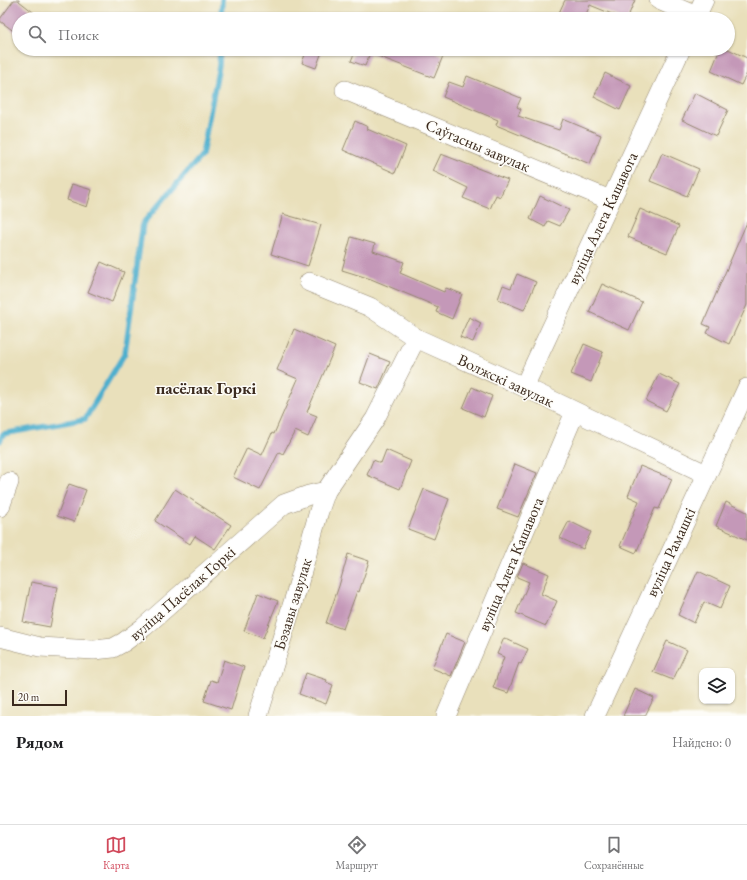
<!DOCTYPE html>
<html lang="ru">
<meta charset="utf-8">
<style>
:root{--surface:#fff;--page:#f2f2f2;--text:#202124;--muted:#757577;--line:#e0e0e0;--accent:#d1495b}
body{margin:0;font-family:"EB Garamond",serif;background:var(--page);color:var(--text)}
.controls{position:absolute;right:12px;bottom:12px;display:grid;overflow:hidden;border-radius:8px;box-shadow:0 1px 3px #0004}
.controls button{width:36px;height:36px;display:grid;place-items:center;padding:0;border:0;border-bottom:1px solid var(--line);background:var(--surface);color:var(--text);font:20px sans-serif}
.scale{position:absolute;left:12px;bottom:10px;width:55px;box-sizing:border-box;padding-left:4px;border:2px solid #3b2a1e;border-top:0;font-size:11px;line-height:14px;white-space:nowrap;color:#3b2a1e;-webkit-text-stroke:3px #fdfcf7;paint-order:stroke}
.list{margin:0;padding:0;list-style:none}
h2{display:flex;justify-content:space-between;align-items:center;height:52px;margin:0;padding:0 16px;font-size:17px}
h2 small{font-size:13px;font-weight:400;color:var(--muted)}
.icon{flex:none;width:22px;height:22px;fill:none;stroke:currentColor;stroke-width:2;stroke-linecap:round;stroke-linejoin:round}
.map{position:relative;flex:none;width:747px;height:716px;overflow:hidden}
.search{position:absolute;background:var(--surface);box-shadow:0 1px 3px #0004;left:12px;right:12px;top:12px;height:44px;display:flex;align-items:center;gap:10px;box-sizing:border-box;padding:0 14px;border-radius:22px;color:var(--muted);font-size:15px}
.sheet{height:108px;background:var(--surface)}
nav{display:flex;justify-content:space-around;align-items:center;box-sizing:border-box;height:56px;border-top:1px solid var(--line);background:var(--surface);font-size:11px;color:var(--muted)}
nav a{display:grid;justify-items:center;gap:2px}
nav .on{color:var(--accent)}
.map>svg:first-child{display:block}
</style>
<div class="map">
<svg width="747" height="716" viewBox="0 0 747 716">
<rect width="100%" height="100%" fill="#fdfcf7"/>
<filter id="ink" filterUnits="userSpaceOnUse"><feTurbulence type="fractalNoise" baseFrequency=".025" numOctaves="2"/><feDisplacementMap in="SourceGraphic" scale="8" xChannelSelector="R" yChannelSelector="G"/><feConvolveMatrix kernelMatrix="1 2 1 2 8 2 1 2 1" color-interpolation-filters="sRGB"/></filter>
<filter id="wash" filterUnits="userSpaceOnUse"><feTurbulence type="fractalNoise" baseFrequency=".012" numOctaves="4" result="noise"/><feDisplacementMap in="SourceGraphic" scale="16" xChannelSelector="R" yChannelSelector="G"/><feGaussianBlur stdDeviation="0.9" result="paint"/><feColorMatrix in="noise" values="0 0 0 0 0 0 0 0 0 0 0 0 0 0 0 0 0 1.4 0 .05"/><feComposite in="paint" operator="in"/></filter>
<g filter="url(#wash)">
<rect width="100%" height="100%" fill="#e9e0bb"/>
<g fill="none" stroke-linecap="round" stroke-linejoin="round">
<g stroke="#4eafcd" stroke-width="5.5">
<polyline points="221,19 222,0"/>
<polyline points="0,441 3,434 85,419 125,353 143,223 202,155 219,65 220,49"/>
</g>
</g>
<g id="blocks">
<g fill="#c498b8">
<polygon points="14,0 19,0 19,1 42,19 19,19 19,35 0,21 0,19"/>
<polygon points="565,0 635,0 627,19 624,19 590,5 584,19 556,19"/>
<polygon points="307,49 323,49 316,68 302,63"/>
<polygon points="356,49 439,49 437,54 443,56 434,78 370,53 365,66 351,61"/>
<polygon points="720,49 728,49 747,58 747,73 741,85 711,71"/>
<polygon points="605,73 631,86 620,110 594,97"/>
<polygon points="467,76 521,98 517,107 521,109 518,116 559,130 563,119 601,135 590,164 496,125 498,120 443,97 449,82 463,87"/>
<polygon points="695,93 728,110 716,136 682,120"/>
<polygon points="355,121 368,127 367,129 406,146 395,173 343,150"/>
<polygon points="662,153 699,169 687,196 650,181"/>
<polygon points="441,154 508,180 500,197 496,195 490,209 463,198 468,188 433,171"/>
<polygon points="72,184 92,190 87,207 67,200"/>
<polygon points="540,196 569,210 560,226 548,221 545,227 530,219"/>
<polygon points="640,209 679,226 667,253 628,237"/>
<polygon points="283,214 321,225 308,266 271,254"/>
<polygon points="747,222 747,305 729,344 707,333 710,327 703,324"/>
<polygon points="351,237 375,244 373,251 404,262 400,273 444,292 446,288 462,294 452,319 436,312 438,307 371,279 342,270"/>
<polygon points="101,262 124,272 112,302 88,292"/>
<polygon points="517,274 536,282 524,310 498,299 503,285 511,288"/>
<polygon points="602,284 642,302 629,330 589,312"/>
<polygon points="469,317 481,323 473,342 460,337"/>
<polygon points="294,329 335,347 307,412 317,416 308,437 295,431 283,454 279,452 260,490 233,477 247,448 262,455 272,433 274,434 298,379 277,370"/>
<polygon points="584,344 603,352 591,382 571,374"/>
<polygon points="370,354 390,362 378,389 360,382"/>
<polygon points="659,374 680,384 666,411 646,401"/>
<polygon points="472,387 492,396 484,417 463,408"/>
<polygon points="386,450 411,461 400,489 367,475 373,460 381,463"/>
<polygon points="515,464 537,473 518,517 497,509"/>
<polygon points="640,466 672,479 659,509 655,508 636,553 620,546 639,501 628,496"/>
<polygon points="69,484 86,490 74,522 57,516"/>
<polygon points="175,489 231,525 215,549 195,536 190,544 155,521"/>
<polygon points="424,489 449,499 434,539 408,529"/>
<polygon points="726,502 747,512 747,540 716,526"/>
<polygon points="569,521 591,532 583,549 560,538"/>
<polygon points="348,554 369,561 359,592 357,591 343,629 326,623 339,586"/>
<polygon points="523,563 549,574 541,594 557,601 546,626 516,613 529,582 517,577"/>
<polygon points="698,571 730,586 720,609 704,602 694,623 678,615"/>
<polygon points="31,582 58,587 50,627 23,622"/>
<polygon points="258,593 278,601 263,638 244,631"/>
<polygon points="446,634 465,642 451,676 432,668"/>
<polygon points="504,638 528,649 521,664 519,663 508,693 493,688 504,657 497,654"/>
<polygon points="667,641 687,650 673,680 653,672"/>
<polygon points="224,660 244,667 231,710 204,701 211,680 217,682"/>
<polygon points="306,673 327,680 326,682 333,685 326,704 299,694"/>
<polygon points="635,689 654,698 645,716 623,716"/>
</g>
</g>
</g>
<g filter="url(#ink)">
<use href="#blocks" fill-opacity="0" stroke="#92856c" stroke-width="1"/>
<g fill="none" stroke-linecap="round" stroke-linejoin="round">
<defs>
<g id="minor">
<polyline points="659,0 696,16"/>
<polyline points="695,19 704,0"/>
<polyline points="345,90 610,200"/>
<polyline points="309,282 370,307 416,338 524,387 706,474"/>
<polyline points="524,387 681,49"/>
<polyline points="0,507 9,482"/>
<polyline points="0,637 40,647 94,650 113,648 124,642 144,627 284,504 309,495 326,491"/>
<polyline points="258,716 295,596 319,511 326,491 375,419 416,338"/>
<polyline points="446,716 575,412"/>
<polyline points="595,716 747,388"/>
</g>
</defs>
<use href="#minor" stroke="#92856c" stroke-width="20"/>
<use href="#minor" stroke="#fff" stroke-width="19"/>
</g>
</g>
<g text-anchor="middle" stroke-width="3" stroke-linejoin="round" paint-order="stroke">
<g font-size="16" fill="#3b2a1e" stroke="#fdfcf7">
<text transform="translate(478 145) rotate(23)" y="6">Саўгасны завулак</text>
<text transform="translate(602 218) rotate(-65)" y="6">вуліца Алега Кашавога</text>
<text transform="translate(506 380) rotate(25)" y="6">Волжскі завулак</text>
<text transform="translate(670 552) rotate(-65)" y="6">вуліца Рамашкі</text>
<text transform="translate(510 564) rotate(-67)" y="6">вуліца Алега Кашавога</text>
<text transform="translate(182 593) rotate(-41)" y="6">вуліца Пасёлак Горкі</text>
<text transform="translate(292 604) rotate(-73)" y="6">Бэзавы завулак</text>
</g>
<g font-size="17" font-weight="bold" fill="#3b2a1e" stroke="#fdfcf7">
<text x="206" y="394">пасёлак Горкі</text>
</g>
</g>
</svg>
<div class="controls">
<button><svg class="icon" aria-label="layers" viewBox="0 0 24 24"><path d="M12 4l9 5-9 5-9-5zM3 14l9 5 9-5"/></svg></button>
</div>
<div class="scale">20 m</div>
<div class="search"><svg class="icon" aria-label="search" viewBox="0 0 24 24"><circle cx="10" cy="10" r="6"/><path d="M15 15l6 6"/></svg>Поиск</div>
</div>
<section class="sheet">
<h2>Рядом<small>Найдено: 0</small></h2>
<ul class="list">
</ul>
</section>
<nav>
<a class="on"><svg class="icon" aria-label="map" viewBox="0 0 24 24"><path d="M3 6l6-2 6 2 6-2v14l-6 2-6-2-6 2zM9 4v14M15 6v14"/></svg>Карта</a>
<a><svg class="icon" aria-label="directions" viewBox="0 0 24 24"><path d="M12 3l9 9-9 9-9-9zM9 14v-3h6M13 9l2 2-2 2"/></svg>Маршрут</a>
<a><svg class="icon" aria-label="saved" viewBox="0 0 24 24"><path d="M7 4h10v16l-5-4-5 4z"/></svg>Сохранённые</a>
</nav>
